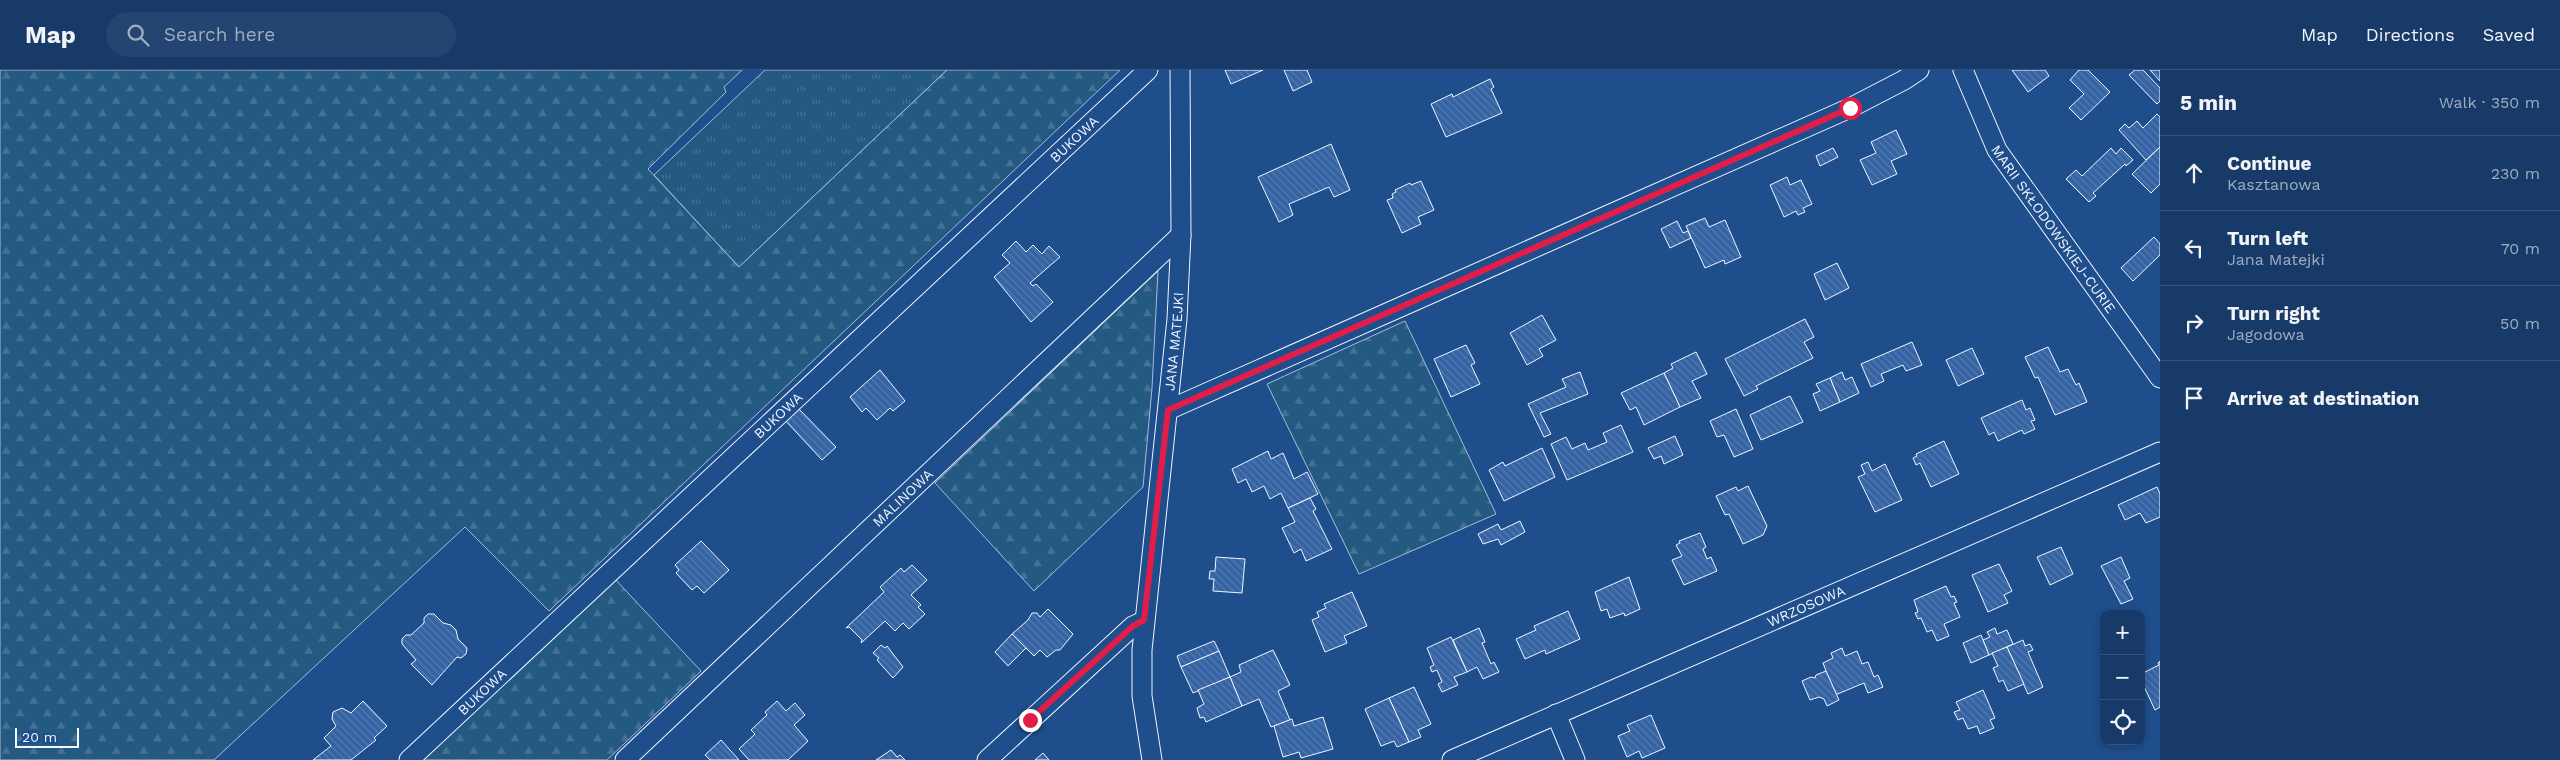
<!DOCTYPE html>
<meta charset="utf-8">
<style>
:root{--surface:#173a69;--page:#244571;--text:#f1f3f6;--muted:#9eadc0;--line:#36547d}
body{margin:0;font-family:"Work Sans",sans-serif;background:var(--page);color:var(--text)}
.controls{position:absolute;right:15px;bottom:15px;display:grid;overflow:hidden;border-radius:10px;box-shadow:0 2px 8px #0003}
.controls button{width:45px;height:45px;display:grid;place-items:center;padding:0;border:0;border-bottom:1px solid var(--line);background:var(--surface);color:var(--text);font:25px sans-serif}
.scale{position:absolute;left:15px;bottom:12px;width:64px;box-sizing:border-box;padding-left:5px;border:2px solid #f2f6ff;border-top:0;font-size:14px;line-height:18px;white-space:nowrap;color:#f2f6ff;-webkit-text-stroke:4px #1f4e8c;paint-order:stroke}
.stop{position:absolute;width:15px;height:15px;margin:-11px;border:4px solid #e11d48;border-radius:50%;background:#fff}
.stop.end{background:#e11d48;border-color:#fff;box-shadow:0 1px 5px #0008}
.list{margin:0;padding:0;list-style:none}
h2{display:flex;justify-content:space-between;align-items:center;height:65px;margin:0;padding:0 20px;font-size:21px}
h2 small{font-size:16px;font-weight:400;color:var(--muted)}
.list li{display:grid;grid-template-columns:32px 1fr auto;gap:15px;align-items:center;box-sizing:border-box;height:75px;padding:0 20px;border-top:1px solid var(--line)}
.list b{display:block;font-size:19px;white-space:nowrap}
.list p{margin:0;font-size:16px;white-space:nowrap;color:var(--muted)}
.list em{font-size:16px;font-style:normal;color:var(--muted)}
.icon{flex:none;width:28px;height:28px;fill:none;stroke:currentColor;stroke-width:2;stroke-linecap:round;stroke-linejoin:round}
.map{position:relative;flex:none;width:2160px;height:690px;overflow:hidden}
header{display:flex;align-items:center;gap:30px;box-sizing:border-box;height:70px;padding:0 25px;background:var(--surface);border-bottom:1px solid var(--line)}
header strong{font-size:24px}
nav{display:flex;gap:28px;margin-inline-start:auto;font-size:18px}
.search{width:350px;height:45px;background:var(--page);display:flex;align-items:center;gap:12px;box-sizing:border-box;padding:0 18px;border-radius:28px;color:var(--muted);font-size:19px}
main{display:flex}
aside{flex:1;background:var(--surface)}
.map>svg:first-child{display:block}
</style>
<header>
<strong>Map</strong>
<div class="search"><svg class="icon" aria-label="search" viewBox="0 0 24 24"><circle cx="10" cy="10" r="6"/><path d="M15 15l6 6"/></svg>Search here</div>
<nav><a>Map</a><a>Directions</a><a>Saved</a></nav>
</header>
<main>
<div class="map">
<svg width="2160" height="690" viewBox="0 0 2160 690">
<defs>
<pattern id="grass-tufts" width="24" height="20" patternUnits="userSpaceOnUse" patternTransform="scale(1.25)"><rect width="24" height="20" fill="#245a82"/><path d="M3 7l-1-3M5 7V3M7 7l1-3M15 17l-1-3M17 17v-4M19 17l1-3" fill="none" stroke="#447295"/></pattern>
<pattern id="forest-firs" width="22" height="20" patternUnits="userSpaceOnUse" patternTransform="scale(1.25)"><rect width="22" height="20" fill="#245a82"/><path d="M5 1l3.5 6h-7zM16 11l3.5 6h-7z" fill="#447295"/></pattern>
<pattern id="building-back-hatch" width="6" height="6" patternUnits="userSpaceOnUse" patternTransform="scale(1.25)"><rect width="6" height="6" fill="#3563a3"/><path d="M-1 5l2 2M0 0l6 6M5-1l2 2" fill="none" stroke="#537ab1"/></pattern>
</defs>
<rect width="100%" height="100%" fill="#1f4e8c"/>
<polygon fill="url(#grass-tufts)" stroke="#a8bbd7" points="765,0 947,0 739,197 654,105"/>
<g fill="url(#forest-firs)" stroke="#a8bbd7">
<polygon points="0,0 742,0 724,17 726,22 648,99 739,197 947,0 1120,0 549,541 465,457 214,690 0,690"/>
<polygon points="1158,201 1152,318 1143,417 1034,521 935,413"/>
<polygon points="1405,251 1496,444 1359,504 1267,314"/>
<polygon points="614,508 701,601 607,690 421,690"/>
</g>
<g fill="url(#building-back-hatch)" stroke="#f2f6ff">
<polygon points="1225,0 1263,0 1231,14"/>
<polygon points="1284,0 1307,0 1312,12 1293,21"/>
<polygon points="2012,0 2045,0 2049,6 2028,22"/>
<polygon points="2079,0 2088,0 2110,22 2081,50 2069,38 2084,24 2070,10"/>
<polygon points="2135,0 2143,0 2160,18 2160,31 2157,34 2129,5"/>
<polygon points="2150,0 2160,0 2160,11"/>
<polygon points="1490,9 1494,17 1491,19 1502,43 1446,67 1431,34 1452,24 1453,27"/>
<polygon points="2157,44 2160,47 2160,77 2146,90 2119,60 2125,54 2129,58 2137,51 2143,58"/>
<polygon points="1896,60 1907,84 1891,91 1897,104 1872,115 1860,90 1876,83 1871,72"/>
<polygon points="1331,74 1350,120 1334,127 1329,117 1289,134 1293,145 1279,152 1258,107"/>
<polygon points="2160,77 2160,114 2151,123 2132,104"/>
<polygon points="1833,78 1838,87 1820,96 1816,86"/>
<polygon points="2111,78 2116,84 2121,78 2133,90 2126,96 2125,94 2093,123 2096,126 2089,132 2066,109 2076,100 2082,106"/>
<polygon points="1787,107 1790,115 1801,110 1812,134 1803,138 1805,142 1798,145 1796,141 1784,147 1770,115"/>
<polygon points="1421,111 1434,140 1418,147 1421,154 1402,163 1387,130 1393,128 1392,124 1396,122 1395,120 1410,113 1411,115"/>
<polygon points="1705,148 1709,157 1725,150 1741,187 1725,194 1724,190 1705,198 1686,156"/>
<polygon points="1677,151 1683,163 1688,161 1691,168 1670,178 1661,159"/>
<polygon points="2154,167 2160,174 2160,185 2133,211 2121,198"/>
<polygon points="1016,171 1026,182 1033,175 1042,184 1049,176 1060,187 1030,213 1033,216 1036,214 1053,232 1031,252 994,207 1010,193 1002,185"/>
<polygon points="1837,193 1849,218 1825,230 1814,204"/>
<polygon points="1542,245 1556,270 1539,279 1543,286 1527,295 1510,263"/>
<polygon points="1805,249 1814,267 1804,272 1813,288 1756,316 1758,319 1744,326 1725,289"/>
<polygon points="1912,272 1922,295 1906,301 1903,295 1881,304 1884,311 1871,317 1861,294"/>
<polygon points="1466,275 1475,293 1471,295 1480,314 1451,327 1434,289"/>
<polygon points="2048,277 2060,302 2068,299 2076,315 2079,313 2087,332 2055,345 2038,307 2035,308 2025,287"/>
<polygon points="1972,278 1984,304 1958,316 1946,290"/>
<polygon points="1696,282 1707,304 1692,311 1701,328 1680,337 1664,303 1673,298 1671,294"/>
<polygon points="880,300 905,331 893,341 890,338 877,350 866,338 862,342 850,327"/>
<polygon points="1580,302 1588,324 1540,343 1551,364 1544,367 1528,334 1566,317 1562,309"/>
<polygon points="1842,302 1845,310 1852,307 1859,323 1840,332 1830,308"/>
<polygon points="1664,303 1680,337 1644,355 1636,337 1630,340 1621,323"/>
<polygon points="1830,308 1840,332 1820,341 1813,324 1820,321 1816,314"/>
<polygon points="1790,326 1803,352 1761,370 1750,345"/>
<polygon points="2022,330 2026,340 2030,338 2035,350 2031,351 2035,359 2024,364 2022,360 1998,371 1994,362 1989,365 1981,348"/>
<polygon points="797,337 836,377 822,390 784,349"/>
<polygon points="1736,339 1753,379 1734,387 1724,365 1717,367 1710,351"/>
<polygon points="1621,355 1633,382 1567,410 1551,374 1566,367 1572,379 1585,373 1588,380 1607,372 1603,363"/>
<polygon points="1675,366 1683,385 1664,394 1661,386 1654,389 1648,378"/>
<polygon points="1944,371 1959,404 1931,417 1920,393 1916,395 1913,388 1917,386 1916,384"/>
<polygon points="1542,378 1555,407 1504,431 1489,400 1503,392 1505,396"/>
<polygon points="1268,381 1271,389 1283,383 1294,409 1307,402 1318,424 1288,438 1281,423 1270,429 1264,416 1252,422 1246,409 1238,413 1232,399"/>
<polygon points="1868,392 1872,401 1885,394 1902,430 1875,442 1858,407 1865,404 1861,395"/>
<polygon points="1748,416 1767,456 1763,465 1743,474 1729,444 1725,445 1716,426 1736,417 1738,421"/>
<polygon points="2157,417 2160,424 2160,447 2146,453 2140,443 2125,450 2118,435"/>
<polygon points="1310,428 1316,439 1313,441 1332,479 1306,491 1301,479 1294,483 1282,458 1295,452 1288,438"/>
<polygon points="1520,451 1525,462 1501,475 1498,469 1483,474 1478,464 1498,454 1501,460"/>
<polygon points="1700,463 1706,477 1703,479 1707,489 1711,487 1717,501 1684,515 1672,490 1682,486 1676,475 1680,473 1679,471"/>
<polygon points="701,471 729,500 704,523 697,516 692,520 676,503 679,500 675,495"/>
<polygon points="2061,477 2073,504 2050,515 2037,487"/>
<polygon points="1216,487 1245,489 1242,523 1213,521 1214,509 1209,509 1210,501 1215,501"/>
<polygon points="2121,487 2130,508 2124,511 2133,529 2121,534 2101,496"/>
<polygon points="1999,494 2012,521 2004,525 2008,533 1988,542 1972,505"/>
<polygon points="912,495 927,510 911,525 921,535 918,537 925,544 909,559 903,553 895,561 885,551 861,573 862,570 849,557 846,558 884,522 880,517 901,498 904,502"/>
<polygon points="1629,507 1640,539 1625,546 1624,543 1610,548 1607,539 1601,541 1595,522"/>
<polygon points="1946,516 1951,527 1954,526 1957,532 1954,533 1960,547 1944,554 1949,566 1937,571 1932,560 1927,562 1921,548 1918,549 1915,543 1918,542 1914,530"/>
<polygon points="1352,522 1367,556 1344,566 1347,573 1325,582 1312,550 1319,547 1317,542 1326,538 1324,534"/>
<polygon points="1048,539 1073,564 1060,580 1056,580 1047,587 1040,580 1034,586 1012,564 1028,550 1032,543 1037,543 1040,547"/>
<polygon points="1568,541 1580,569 1546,584 1545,580 1525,589 1516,569 1536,560 1534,556"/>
<polygon points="428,544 434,544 443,553 451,555 456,560 458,569 467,578 466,584 461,588 457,587 432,615 411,594 416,590 402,574 402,569 406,565 411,565 424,553 424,548"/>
<polygon points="1479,558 1485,572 1482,573 1491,594 1494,592 1499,602 1483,609 1477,597 1467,602 1453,570"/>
<polygon points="1995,558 1997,564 2007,560 2013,574 1989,585 1983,570 1990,567 1987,562"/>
<polygon points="1012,564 1026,578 1008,596 995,582"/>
<polygon points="1981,565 1989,585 1971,593 1963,573"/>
<polygon points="1451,567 1467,602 1454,607 1458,615 1442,622 1438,614 1442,612 1437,600 1432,602 1430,597 1434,595 1427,578"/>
<polygon points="2023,570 2025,576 2030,574 2033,580 2028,582 2043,617 2028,624 2007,577"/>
<polygon points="1214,571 1219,581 1181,597 1177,586"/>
<polygon points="881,575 885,578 887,576 903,597 893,608 877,590 879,588 873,583"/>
<polygon points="2007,577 2024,614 2008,621 2003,610 1999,612 1993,598 1998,596 1992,583"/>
<polygon points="1842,578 1845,586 1857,581 1862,594 1868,592 1874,607 1878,605 1883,617 1868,623 1864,613 1835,625 1823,593 1833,588 1831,583"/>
<polygon points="1273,580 1290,615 1278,621 1290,650 1271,657 1259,629 1242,636 1230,607 1241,602 1239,595"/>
<polygon points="1219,581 1230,607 1193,623 1181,597"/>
<polygon points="2160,591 2160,637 2155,640 2141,610 2141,604 2159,595 2158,593"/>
<polygon points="1826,601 1839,630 1827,636 1824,629 1819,627 1810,630 1802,611 1811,607 1815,608 1816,605"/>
<polygon points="1230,607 1242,636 1206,652 1204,647 1200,648 1197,638 1204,634 1198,620"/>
<polygon points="1414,617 1431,654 1418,660 1421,667 1409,672 1389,628"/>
<polygon points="1983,620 1995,648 1990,650 1994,658 1980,664 1977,656 1968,659 1963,648 1958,650 1954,642 1960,640 1956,632"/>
<polygon points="1389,628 1409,672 1397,677 1394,671 1381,676 1365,639"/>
<polygon points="363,631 387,656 374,668 376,670 351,690 313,690 331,676 324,668 336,656 332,649 333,642 342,638 351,643"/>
<polygon points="777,631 786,641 795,633 805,645 794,655 808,671 788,690 749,690 739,679 755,664 751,660 767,645 765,642"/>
<polygon points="1651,645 1665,678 1642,688 1639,681 1627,687 1618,666 1630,661 1627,655"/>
<polygon points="1323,647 1333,679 1301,688 1299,682 1283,687 1274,656 1292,649 1294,656"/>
<polygon points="721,670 739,690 710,690 705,685"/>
<polygon points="891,680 897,687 900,685 905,690 876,690"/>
<polygon points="1043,683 1049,690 1035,690"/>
</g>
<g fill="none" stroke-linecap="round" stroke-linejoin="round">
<defs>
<g id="street">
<path id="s1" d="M 1963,0 L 1997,80 L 2160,308"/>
<polyline points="1168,340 1850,38 1904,10 1919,0"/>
<polyline points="1556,644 1575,690"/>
<path id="s2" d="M 409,690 L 1148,0"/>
<path id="s3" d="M 625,690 L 1181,165"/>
<polyline points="987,690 1133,556 1144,551"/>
<path id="s4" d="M 1152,690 L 1142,626 L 1142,580 L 1177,249 L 1181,165 L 1180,0"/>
<path id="s5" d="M 1452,690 L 2160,382"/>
</g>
</defs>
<use href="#street" stroke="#f2f6ff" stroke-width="21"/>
<use href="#street" stroke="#1f4e8c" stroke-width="19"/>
</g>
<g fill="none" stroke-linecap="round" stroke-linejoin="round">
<polyline stroke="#e11d48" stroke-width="6" points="1030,650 1133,556 1144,550 1168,340 1850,38"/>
</g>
<g text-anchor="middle" stroke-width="4" stroke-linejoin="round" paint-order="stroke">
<g font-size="14" fill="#f2f6ff" stroke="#1f4e8c">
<text dy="5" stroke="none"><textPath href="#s2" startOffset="910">BUKOWA</textPath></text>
<text dy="5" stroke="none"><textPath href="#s1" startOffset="184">MARII SKŁODOWSKIEJ-CURIE</textPath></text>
<text dy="5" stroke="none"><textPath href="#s4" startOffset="421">JANA MATEJKI</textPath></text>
<text dy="5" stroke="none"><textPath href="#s2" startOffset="505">BUKOWA</textPath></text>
<text dy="5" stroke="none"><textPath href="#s3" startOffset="382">MALINOWA</textPath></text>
<text dy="5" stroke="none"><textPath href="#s5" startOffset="386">WRZOSOWA</textPath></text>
<text dy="5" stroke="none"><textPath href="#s2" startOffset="100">BUKOWA</textPath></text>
</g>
</g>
</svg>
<div class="controls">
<button>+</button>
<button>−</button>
<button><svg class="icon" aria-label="locate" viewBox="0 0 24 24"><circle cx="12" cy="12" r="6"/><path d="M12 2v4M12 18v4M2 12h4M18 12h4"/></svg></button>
</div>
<div class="scale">20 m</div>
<div class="stop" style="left:1850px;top:38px"></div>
<div class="stop end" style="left:1030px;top:650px"></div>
</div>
<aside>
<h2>5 min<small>Walk · 350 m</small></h2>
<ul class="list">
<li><svg class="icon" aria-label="ahead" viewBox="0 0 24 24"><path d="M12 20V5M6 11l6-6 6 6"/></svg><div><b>Continue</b><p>Kasztanowa</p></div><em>230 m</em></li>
<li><svg class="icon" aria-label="left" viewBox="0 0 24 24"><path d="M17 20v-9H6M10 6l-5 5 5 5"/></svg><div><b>Turn left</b><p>Jana Matejki</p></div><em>70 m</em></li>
<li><svg class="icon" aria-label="right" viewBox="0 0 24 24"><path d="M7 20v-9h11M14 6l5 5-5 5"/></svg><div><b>Turn right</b><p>Jagodowa</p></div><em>50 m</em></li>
<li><svg class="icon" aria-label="arrive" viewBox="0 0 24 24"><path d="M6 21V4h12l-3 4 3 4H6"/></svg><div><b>Arrive at destination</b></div></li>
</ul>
</aside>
</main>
